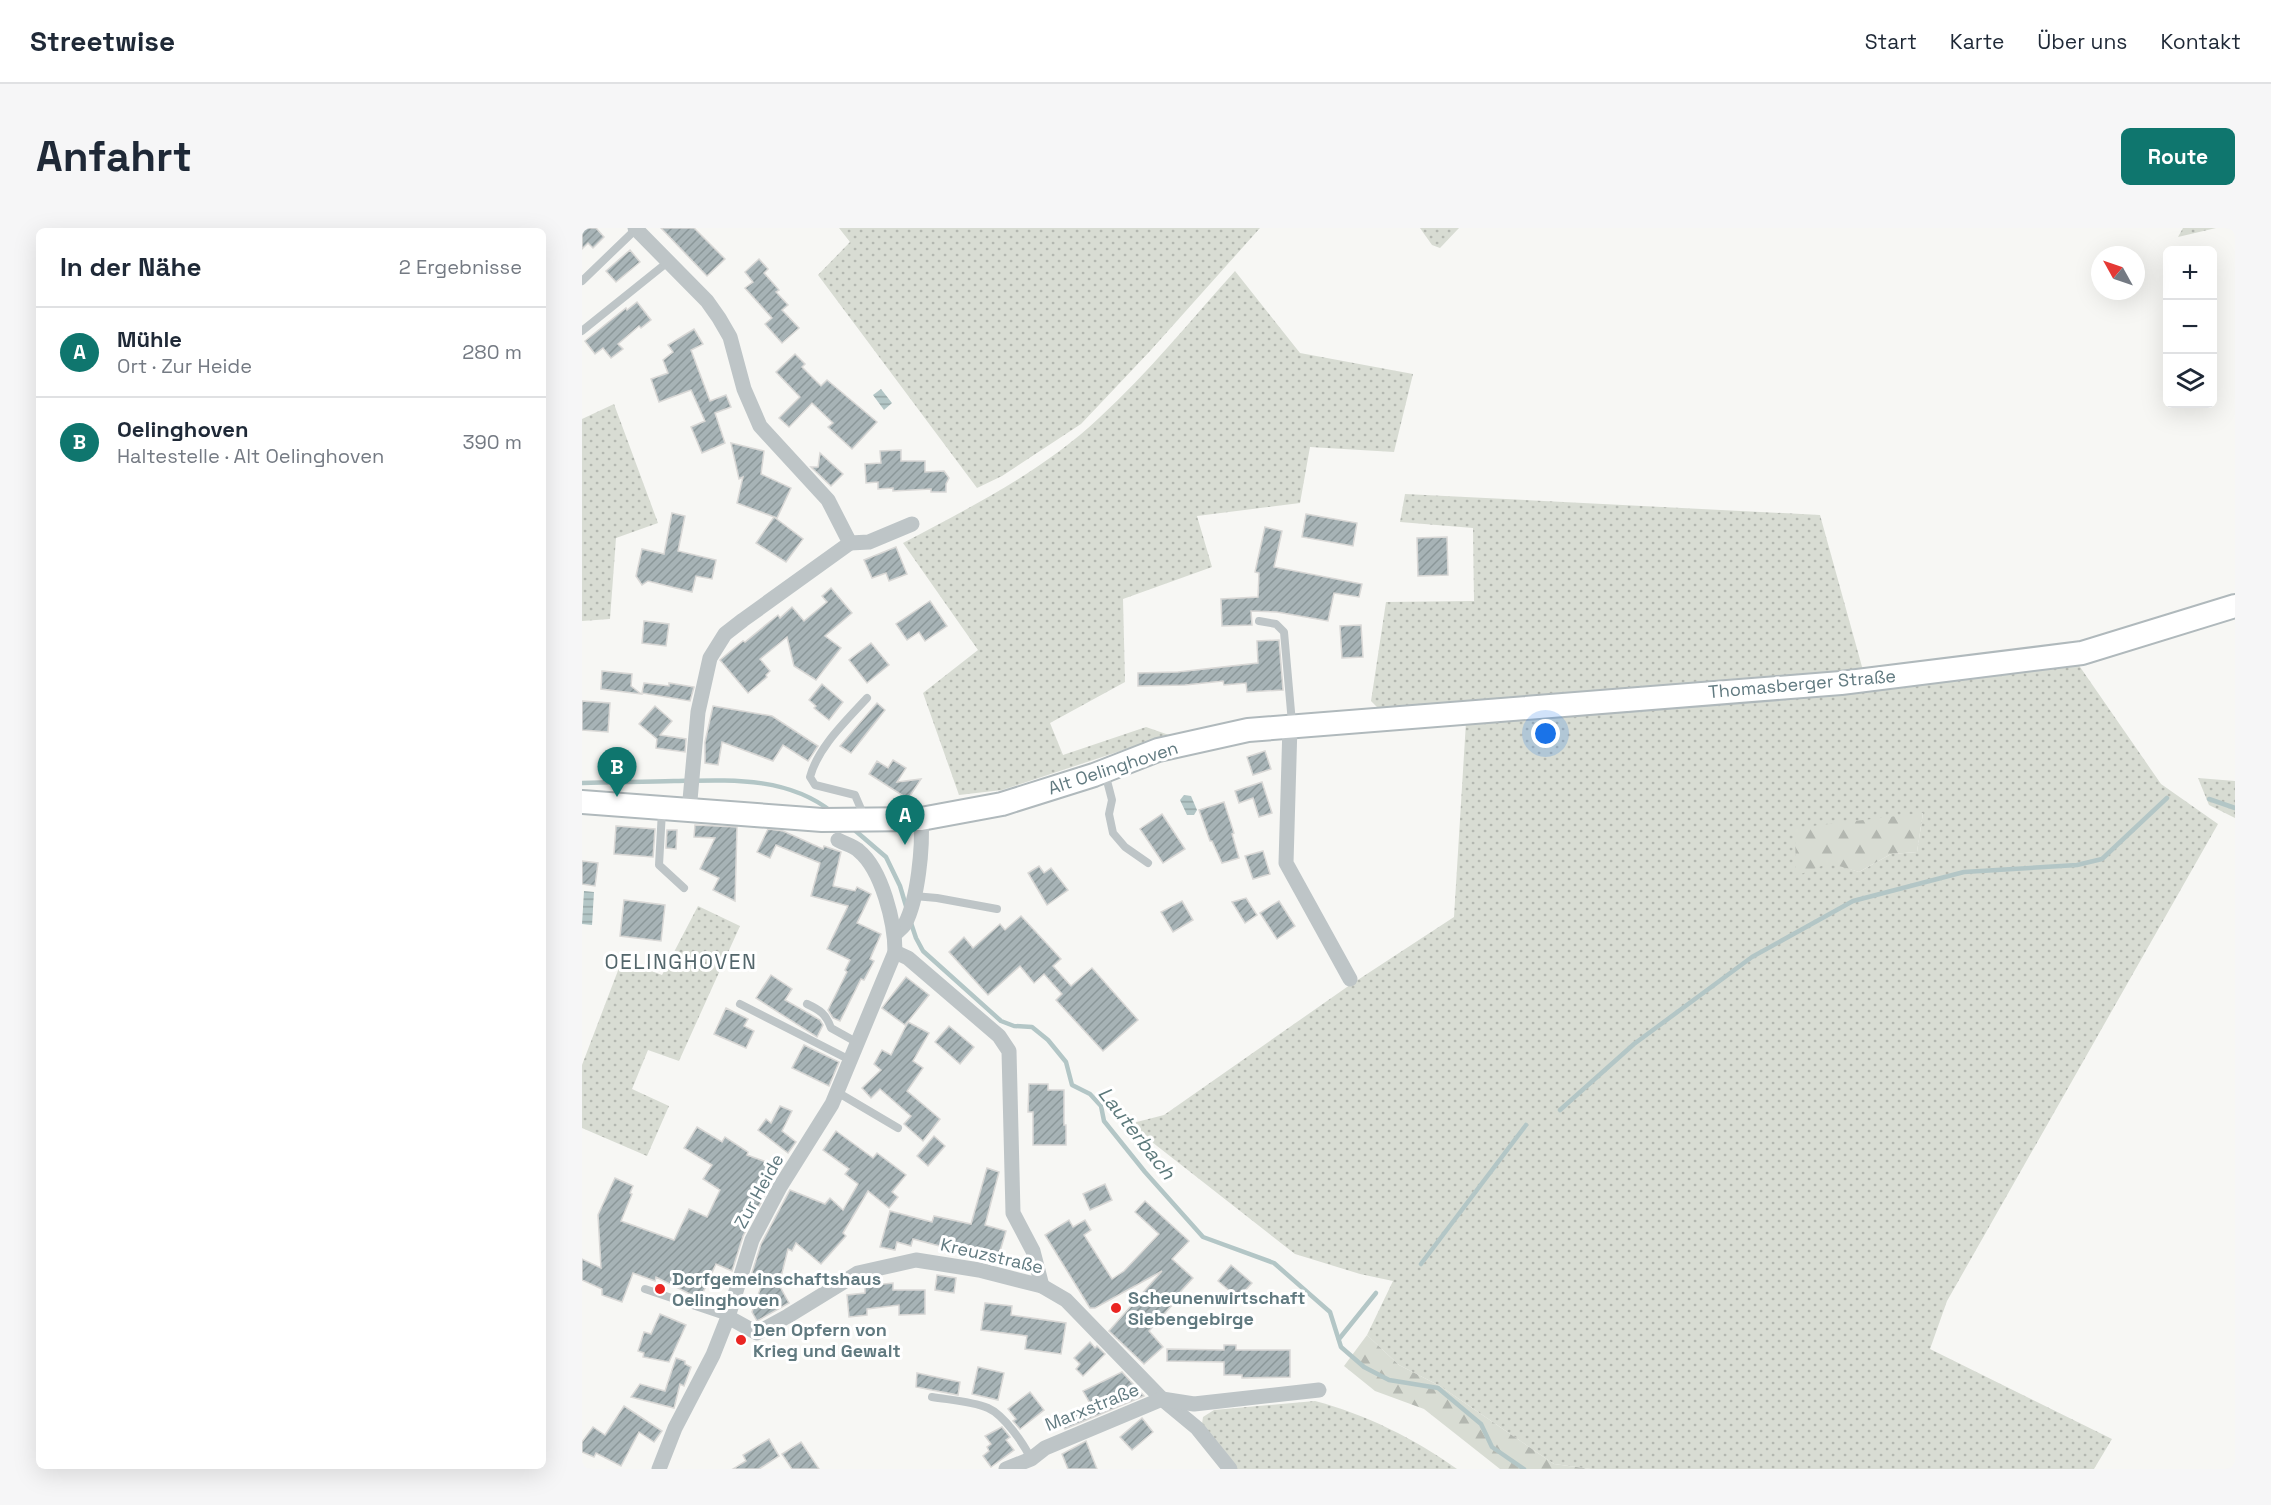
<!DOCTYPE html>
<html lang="de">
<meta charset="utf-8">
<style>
:root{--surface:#fff;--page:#f6f6f7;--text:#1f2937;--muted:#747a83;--line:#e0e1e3;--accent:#0f766e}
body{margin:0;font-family:"Space Grotesk",sans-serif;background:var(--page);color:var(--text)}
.controls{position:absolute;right:18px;top:18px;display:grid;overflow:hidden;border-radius:9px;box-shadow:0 6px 24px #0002}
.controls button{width:54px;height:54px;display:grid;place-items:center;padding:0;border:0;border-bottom:2px solid var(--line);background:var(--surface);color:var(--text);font:30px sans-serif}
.compass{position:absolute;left:1509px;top:18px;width:54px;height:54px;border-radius:50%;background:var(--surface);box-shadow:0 6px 24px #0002;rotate:310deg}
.you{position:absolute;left:964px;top:506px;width:21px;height:21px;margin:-15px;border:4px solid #fff;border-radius:50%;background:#1a73e8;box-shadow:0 0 0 9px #1a73e833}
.badge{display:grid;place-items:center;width:39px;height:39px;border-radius:50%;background:var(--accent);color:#fff;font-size:20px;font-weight:700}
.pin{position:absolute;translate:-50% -50px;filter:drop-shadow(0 2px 3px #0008)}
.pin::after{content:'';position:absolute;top:32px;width:21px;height:18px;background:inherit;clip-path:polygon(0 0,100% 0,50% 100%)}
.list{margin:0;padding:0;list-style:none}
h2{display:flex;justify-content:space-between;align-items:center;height:78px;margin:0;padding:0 24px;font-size:26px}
h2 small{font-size:20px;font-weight:400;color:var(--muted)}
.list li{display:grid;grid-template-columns:39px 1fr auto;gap:18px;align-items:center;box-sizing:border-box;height:90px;padding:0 24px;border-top:2px solid var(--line)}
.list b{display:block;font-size:22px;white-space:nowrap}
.list p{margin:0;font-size:20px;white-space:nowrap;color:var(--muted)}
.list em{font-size:20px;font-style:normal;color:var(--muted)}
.icon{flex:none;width:33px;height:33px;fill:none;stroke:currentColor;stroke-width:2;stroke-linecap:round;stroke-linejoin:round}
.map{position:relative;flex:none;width:1653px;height:1241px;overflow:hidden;border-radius:9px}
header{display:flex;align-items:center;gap:36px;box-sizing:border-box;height:84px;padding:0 30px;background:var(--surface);border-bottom:2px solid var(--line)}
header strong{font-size:28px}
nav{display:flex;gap:33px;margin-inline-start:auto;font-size:21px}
.intro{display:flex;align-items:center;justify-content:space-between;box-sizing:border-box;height:144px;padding:0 36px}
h1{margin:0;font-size:42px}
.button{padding:15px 27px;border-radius:9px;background:var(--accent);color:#fff;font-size:21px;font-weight:700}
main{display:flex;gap:36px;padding:0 36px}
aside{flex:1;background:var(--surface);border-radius:9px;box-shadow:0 6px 24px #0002}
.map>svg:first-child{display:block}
</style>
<header>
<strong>Streetwise</strong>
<nav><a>Start</a><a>Karte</a><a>Über uns</a><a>Kontakt</a></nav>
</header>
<div class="intro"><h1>Anfahrt</h1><a class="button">Route</a></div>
<main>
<aside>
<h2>In der Nähe<small>2 Ergebnisse</small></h2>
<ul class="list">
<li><span class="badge">A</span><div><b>Mühle</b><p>Ort · Zur Heide</p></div><em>280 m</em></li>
<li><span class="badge">B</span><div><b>Oelinghoven</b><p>Haltestelle · Alt Oelinghoven</p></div><em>390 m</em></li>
</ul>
</aside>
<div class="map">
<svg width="1653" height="1241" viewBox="0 0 1653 1241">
<defs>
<pattern id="grass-dots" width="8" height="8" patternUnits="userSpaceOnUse" patternTransform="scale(1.5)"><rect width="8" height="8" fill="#d8dcd3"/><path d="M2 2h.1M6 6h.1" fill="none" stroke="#b3b7b0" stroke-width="1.8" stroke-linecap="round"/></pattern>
<pattern id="forest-firs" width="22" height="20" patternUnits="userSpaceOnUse" patternTransform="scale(1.5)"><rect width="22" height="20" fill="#d8dcd3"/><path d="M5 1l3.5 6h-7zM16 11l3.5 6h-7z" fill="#b3b7b0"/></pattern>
<pattern id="water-rules" width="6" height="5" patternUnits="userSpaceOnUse" patternTransform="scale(1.5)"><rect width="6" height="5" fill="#b3c6c6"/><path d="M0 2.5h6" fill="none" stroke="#95a6a6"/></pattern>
<pattern id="building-hatch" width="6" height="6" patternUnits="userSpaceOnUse" patternTransform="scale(1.5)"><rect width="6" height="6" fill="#a7b3b6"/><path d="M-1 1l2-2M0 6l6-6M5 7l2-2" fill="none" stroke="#8b9799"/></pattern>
</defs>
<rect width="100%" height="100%" fill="#f7f7f4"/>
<g fill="url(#grass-dots)" fill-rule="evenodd">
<polygon points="257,0 678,0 569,122 499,196 420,248 395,260 236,47 268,14"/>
<polygon points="838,0 877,0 858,20 850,17"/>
<polygon points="1601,0 1634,0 1596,9"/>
<path d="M 653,43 L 718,125 L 831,146 L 812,224 L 728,219 L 718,275 L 615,288 L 630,339 L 541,371 L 543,454 L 468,495 L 481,527 L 564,499 L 587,507 L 420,562 L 377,567 L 341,465 L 396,422 L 321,315 C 389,279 461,243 517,190 C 566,145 609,92 653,43 Z"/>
<polygon points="32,176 76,295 34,310 28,391 0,393 0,191"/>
<polygon points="823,266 1238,287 1282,446 799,483 789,473 804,374 892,373 891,300 818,294"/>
<path d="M 1496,436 L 1579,556 L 1636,596 L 1365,1073 L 1348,1121 L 1530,1211 L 1512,1241 L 1009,1241 L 972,1236 L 858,1158 L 817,1137 L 785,1107 L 811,1053 L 778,1046 L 713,1026 L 547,896 L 582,887 L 765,759 L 872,689 L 884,494 ZM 1341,585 L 1335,624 L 1309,626 L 1277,644 L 1247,634 Z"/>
<polygon points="1616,550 1653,553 1653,590 1627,577"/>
<polygon points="116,678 158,698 97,833 66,822 50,861 87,878 65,928 0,900 0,837 40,732 80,747"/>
<path d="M 733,1173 C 783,1186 833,1211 875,1241 L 655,1241 L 620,1196 L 621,1189 L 632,1182 Z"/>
</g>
<g fill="url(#forest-firs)">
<polygon points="1341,585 1335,624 1309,626 1277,644 1247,635 1214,648 1213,600"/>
<polygon points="785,1107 817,1137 858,1158 972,1236 1009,1241 918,1241 842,1181 793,1163 762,1138"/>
</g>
<g fill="url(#water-rules)">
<polygon points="299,161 310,175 302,182 291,167"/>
<polygon points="602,567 609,568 615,582 612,587 605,587 598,572"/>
<polygon points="2,663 12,664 10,697 0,696"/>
</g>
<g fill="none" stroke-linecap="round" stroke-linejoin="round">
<g stroke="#b3c6c6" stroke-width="4.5">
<path d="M 0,555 C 31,554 61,554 92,553 C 147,552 205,548 250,584"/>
<polyline points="1627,571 1653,580"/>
<polyline points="269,599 304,629 318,658 324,678"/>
<polyline points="329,695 334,710 341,723 419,793 432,798 450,799 466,812 484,834 490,857 508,866 519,878 522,893 563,944 621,1009 692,1035 748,1084 759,1119 782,1139 807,1152 856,1160 899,1196 910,1219 942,1241"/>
<polyline points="978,882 1052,816 1170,729 1271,673 1382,644 1495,637 1520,631 1585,570"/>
<polyline points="839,1036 944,897"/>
<polyline points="757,1111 794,1065"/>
</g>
</g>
<g fill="url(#building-hatch)" stroke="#d9d8d6" stroke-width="1.5">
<polygon points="0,0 14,0 22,9 11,20 6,15 0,21"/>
<polygon points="79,0 112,0 143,31 125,48"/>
<polygon points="48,22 58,34 34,54 24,43"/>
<polygon points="177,31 186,41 182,45 197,62 194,64 206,77 200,82 217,100 200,115 183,96 190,90 163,60 171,54 163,44"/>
<polygon points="55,74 69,92 59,100 57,98 36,116 41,121 29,130 21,120 13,126 3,113 44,80 45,82"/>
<polygon points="112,101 121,116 109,122 128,173 144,167 149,179 133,185 143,215 120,225 109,199 123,193 109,162 77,174 69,151 86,145 81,132 91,124 86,117"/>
<polygon points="213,126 223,136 220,139 239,158 245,152 295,194 270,221 246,199 251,195 230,175 207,199 197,190 218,169 194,144"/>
<polygon points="149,215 182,223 179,246 209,260 195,290 155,275 161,249 157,251"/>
<polygon points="319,222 319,233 343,233 343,244 362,243 367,250 364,256 364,264 349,264 349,261 311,263 311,260 296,261 296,254 284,255 283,236 299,235 298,223"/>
<polygon points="238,225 261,246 249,258 229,239 236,239"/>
<polygon points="90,285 103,288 96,323 134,332 130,351 114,348 110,364 66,353 60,357 54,348 60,321 82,326"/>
<polygon points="724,286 775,295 771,318 720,309"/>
<polygon points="192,289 221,311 204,334 174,315"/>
<polygon points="683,299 700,303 692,339 780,356 777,369 752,365 746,393 695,384 669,383 670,397 640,398 639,371 676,369 677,345 673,344"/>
<polygon points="865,309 866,347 836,348 835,310"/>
<polygon points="314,319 325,346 307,353 304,345 290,350 282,332"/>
<polygon points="249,360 270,385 243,408 259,420 234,452 212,438 205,409 178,431 188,443 184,447 185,449 166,465 138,432 161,413 163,414 196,387 198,390 210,379 222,393 245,374 240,368"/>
<polygon points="348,373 365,398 343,413 337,404 325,412 314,396"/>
<polygon points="62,393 87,396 84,418 60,415"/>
<polygon points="779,397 781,429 760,430 758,398"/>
<polygon points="697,412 701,462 665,464 664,455 642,457 641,453 603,457 556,458 556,445 596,444 676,435 675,413"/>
<polygon points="289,415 307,437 285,455 267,432"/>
<polygon points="20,443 50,446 49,458 59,466 19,461"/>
<polygon points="62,455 87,458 87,455 112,459 108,473 60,465"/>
<polygon points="240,456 261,474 247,492 232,480 234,478 227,472"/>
<polygon points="0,473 28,475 26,504 0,502"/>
<polygon points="295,475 303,482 269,525 258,518"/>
<polygon points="73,478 90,493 78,507 104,511 103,524 74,520 75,511 57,496"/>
<polygon points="131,478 190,488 236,518 226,533 201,517 191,533 140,514 136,537 123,535 123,514"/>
<polygon points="683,523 689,541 671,547 665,529"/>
<polygon points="311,532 324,540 315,554 339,551 326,571 287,546 295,533 306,540"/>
<polygon points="680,554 690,585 677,589 671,570 657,575 653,563"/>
<polygon points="642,574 652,605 650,606 657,630 640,635 630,613 628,613 617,582"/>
<polygon points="580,586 603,621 581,635 558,601"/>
<polygon points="113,597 155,599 153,673 131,662 137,650 118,641 133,610 112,609"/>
<polygon points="34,598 73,601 71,629 32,626"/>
<polygon points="186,601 201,603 241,621 242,618 259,624 251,658 273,663 275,659 289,666 275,695 299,706 288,731 292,733 282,752 279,751 258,793 251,790 246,782 265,744 263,742 268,732 245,721 266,678 229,668 238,635 194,617 188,630 175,624"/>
<polygon points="85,602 95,602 94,621 84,620"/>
<polygon points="681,623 688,646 671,651 663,628"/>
<polygon points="0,633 16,635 13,658 0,656"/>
<polygon points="457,638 462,645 469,640 486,662 465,677 446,645"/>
<polygon points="664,670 675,687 663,695 650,674"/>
<polygon points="42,672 83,677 79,713 38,708"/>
<polygon points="600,673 611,692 591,704 579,684"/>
<polygon points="697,673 713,698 695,711 678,685"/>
<polygon points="439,688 479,731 471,738 489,758 510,740 556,792 521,823 474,772 480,766 462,746 452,755 438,738 406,767 367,724 382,709 391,720 418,696 423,702"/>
<polygon points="189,747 210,761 203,772 238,792 241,797 235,809 174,770"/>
<polygon points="324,749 347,767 323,797 300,780"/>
<polygon points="144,780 166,791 162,798 172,803 164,820 132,806"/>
<polygon points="326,794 347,805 331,833 341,840 325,863 358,891 341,913 322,896 329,888 298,861 289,870 280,860 299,842 292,836 300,822 309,827"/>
<polygon points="367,798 392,819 378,836 353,814"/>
<polygon points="222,817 257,834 247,858 210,840"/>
<polygon points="447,856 466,856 466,862 482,862 482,897 484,897 484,917 451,917 451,884 446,884"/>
<polygon points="198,878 210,883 200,903 214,914 206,925 176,902 184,891 189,895"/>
<polygon points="115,899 140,914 143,909 166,924 165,927 190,936 183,956 188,958 161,1008 150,1043 134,1036 118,1071 74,1049 73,1053 51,1045 40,1074 20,1067 20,1061 0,1052 0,1031 19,1040 16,987 33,950 51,958 48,965 50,966 39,993 92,1012 107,981 125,989 138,962 121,951 130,937 102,920"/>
<polygon points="254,903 291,930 295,925 324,947 310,964 316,969 307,980 286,963 261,1005 264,1008 239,1036 214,1015 210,1023 206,1021 197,1057 207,1075 175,1093 170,1084 180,1056 168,1051 179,1016 208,962 243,976 248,970 261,982 276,956 263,946 267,941 241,922"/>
<polygon points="352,908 363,918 346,938 335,928"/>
<polygon points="405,940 417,944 403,997 424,1003 416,1030 374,1018 373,1022 331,1011 329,1018 315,1014 313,1022 298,1019 308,983 350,994 352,988 389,996"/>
<polygon points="523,956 530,972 508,982 501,966"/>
<polygon points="563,973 607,1013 590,1031 611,1050 589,1074 591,1076 567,1103 581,1119 562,1136 527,1103 580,1043 513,1080 508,1080 463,1007 487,992 491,999 503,992 509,1002 502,1007 530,1051 542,1043 577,1006 553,984"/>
<polygon points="649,1037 670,1055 656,1070 636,1053"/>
<polygon points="355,1047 374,1050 372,1065 353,1062"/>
<polygon points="311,1055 311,1062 343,1062 343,1086 317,1087 317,1077 285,1081 285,1087 267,1089 265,1067 283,1065 283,1058"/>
<polygon points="403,1075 430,1078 429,1087 484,1095 479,1126 443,1121 445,1108 399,1102"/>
<polygon points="78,1086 104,1097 87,1134 61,1129 62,1125 56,1123 62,1104 69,1106"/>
<polygon points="508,1114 513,1120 515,1118 523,1126 501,1148 494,1141 498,1136 492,1130"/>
<polygon points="642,1117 654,1117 654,1122 708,1122 708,1149 660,1150 660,1147 642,1147 642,1134 585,1133 585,1121 642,1122"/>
<polygon points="94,1130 103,1133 103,1136 109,1139 102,1158 98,1156 92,1180 49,1169 58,1156 83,1163"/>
<polygon points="396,1139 422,1145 416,1172 390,1166"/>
<polygon points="540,1144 562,1168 483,1201 478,1191 509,1177 501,1163"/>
<polygon points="335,1145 378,1154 376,1167 334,1159"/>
<polygon points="448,1164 462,1182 438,1201 431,1193 434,1191 426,1181"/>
<polygon points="42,1178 80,1203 72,1214 57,1204 39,1238 14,1225 12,1229 0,1224 0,1214 11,1199 23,1207"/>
<polygon points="560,1190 571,1204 550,1222 538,1209"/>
<polygon points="420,1199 428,1209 424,1212 432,1222 409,1239 401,1228 407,1223 405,1219 409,1216 403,1208"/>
<polygon points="187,1211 197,1228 177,1241 151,1241 164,1233 161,1227"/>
<polygon points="504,1213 515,1241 486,1241 480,1226"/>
<polygon points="219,1214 237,1241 210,1241 200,1226"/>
</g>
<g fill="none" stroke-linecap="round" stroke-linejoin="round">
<defs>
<polyline id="secondary" points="0,574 240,592 339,591 420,576 512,547 576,522 666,502 1259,455 1500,425 1653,378"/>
</defs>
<use href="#secondary" stroke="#b0b9bc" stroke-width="26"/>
<g stroke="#bec5c7" stroke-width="8">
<polyline points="0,53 54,1"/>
<polyline points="0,103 87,33"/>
<polyline points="677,393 694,396 702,404 710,495"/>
<polyline points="523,545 530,572 527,586 531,605 543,619 566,635"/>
<polyline points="80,583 77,637 102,660"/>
<path d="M 282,588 L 273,567 L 233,557 L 228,549 C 236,519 264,493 285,470"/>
<polyline points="332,668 355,670 415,681"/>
<polyline points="158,776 268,832"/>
<path d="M 225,776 C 238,782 244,786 249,800 L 276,815"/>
<polyline points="255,864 316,900"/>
<polyline points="63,1061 146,1089"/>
<path d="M 350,1169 C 368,1172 389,1173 406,1180 C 422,1187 442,1216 449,1231"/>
</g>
<g stroke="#bec5c7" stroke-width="15">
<polyline points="53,0 125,73 137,90 148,109 162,161 178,198 246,272 268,315 161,392 143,406 128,430 116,484 107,583"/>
<polyline points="268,315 287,314 330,296"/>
<polyline points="708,497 704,635 768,751"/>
<path d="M 313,706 C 316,703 321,699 323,696 C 336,671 341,619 339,591"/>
<polyline points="313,724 326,730 417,808 427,823 431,985 451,1023 460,1058"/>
<polyline points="146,1089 175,1105 206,1088 276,1045 334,1032 397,1042 460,1058 484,1072 580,1171 615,1200 648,1241"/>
<path d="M 77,1241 L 93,1200 L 131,1127 L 146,1089 L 170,1012 L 198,959 L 250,876 L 313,724 C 313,695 300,642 277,623 C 272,618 263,616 256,612"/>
<polyline points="424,1241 449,1231 463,1220 580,1171 612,1176 737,1162"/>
</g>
<use href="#secondary" stroke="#fff" stroke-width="22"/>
</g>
<g fill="#ea2522" stroke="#fff" stroke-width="2">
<circle cx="78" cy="1061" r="6"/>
<circle cx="534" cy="1080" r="6"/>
<circle cx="159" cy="1112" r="6"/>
</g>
<g text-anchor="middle" stroke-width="6" stroke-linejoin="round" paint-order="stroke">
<g font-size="18" fill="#617a80" stroke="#fff">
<text transform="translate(1220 456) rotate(-5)" y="6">Thomasberger Straße</text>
<text transform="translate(531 540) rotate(-18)" y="6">Alt Oelinghoven</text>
<text transform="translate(177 963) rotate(-61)" y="6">Zur Heide</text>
<text transform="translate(410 1028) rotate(13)" y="6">Kreuzstraße</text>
<text transform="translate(510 1179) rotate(-22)" y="6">Marxstraße</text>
</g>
<g font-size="18" font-weight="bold" fill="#617a80" stroke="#fff" text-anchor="start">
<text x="90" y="1057">Dorfgemeinschaftshaus<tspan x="90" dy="21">Oelinghoven</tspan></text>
<text x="546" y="1076">Scheunenwirtschaft<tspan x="546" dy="21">Siebengebirge</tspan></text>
<text x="171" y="1108">Den Opfern von<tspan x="171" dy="21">Krieg und Gewalt</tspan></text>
</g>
<g font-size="20" font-style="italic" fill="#5c797b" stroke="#fff">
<text transform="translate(555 905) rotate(52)" y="7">Lauterbach</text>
</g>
<g font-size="21" letter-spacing="1.5" fill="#53666b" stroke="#fff">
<text x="99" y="741">OELINGHOVEN</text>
</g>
</g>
</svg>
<div class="controls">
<button>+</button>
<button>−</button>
<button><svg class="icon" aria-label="layers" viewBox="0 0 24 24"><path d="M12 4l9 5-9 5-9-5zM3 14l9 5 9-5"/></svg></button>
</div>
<svg class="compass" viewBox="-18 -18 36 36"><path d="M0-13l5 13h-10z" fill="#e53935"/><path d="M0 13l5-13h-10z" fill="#747a83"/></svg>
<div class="you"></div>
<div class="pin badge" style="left:323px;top:617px">A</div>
<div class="pin badge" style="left:35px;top:569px">B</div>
</div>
</main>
